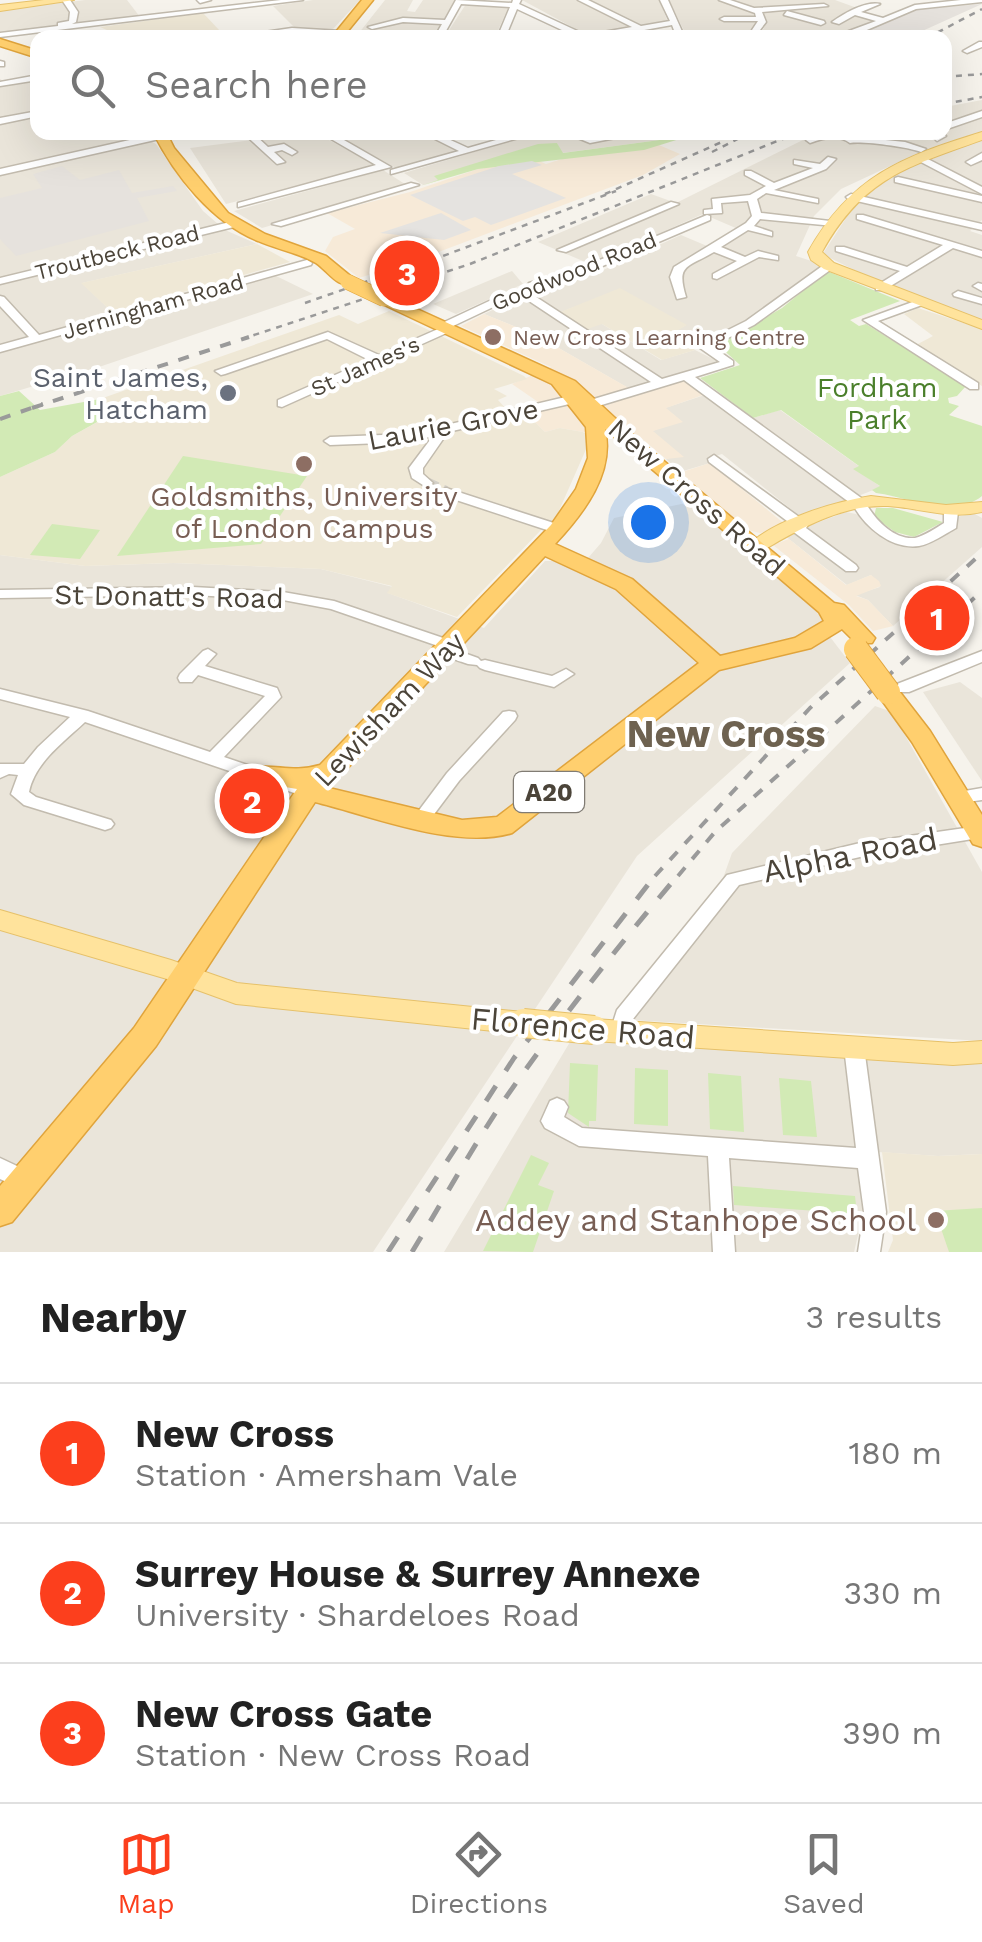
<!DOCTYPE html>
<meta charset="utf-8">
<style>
:root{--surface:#fff;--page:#f2f2f2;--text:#222;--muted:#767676;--line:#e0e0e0;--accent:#fc3f1d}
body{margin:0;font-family:"Work Sans",sans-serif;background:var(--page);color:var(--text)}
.you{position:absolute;left:648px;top:522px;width:35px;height:35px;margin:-25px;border:8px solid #fff;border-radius:50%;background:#1a73e8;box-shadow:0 0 0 15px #1a73e833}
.badge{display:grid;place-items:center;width:65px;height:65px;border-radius:50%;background:var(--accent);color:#fff;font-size:32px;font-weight:700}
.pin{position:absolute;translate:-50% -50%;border:5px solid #fff;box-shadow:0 2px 10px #0006}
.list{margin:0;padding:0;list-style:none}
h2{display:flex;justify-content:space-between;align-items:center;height:130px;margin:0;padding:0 40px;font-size:42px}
h2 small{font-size:32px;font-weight:400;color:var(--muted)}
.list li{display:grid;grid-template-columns:65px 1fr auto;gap:30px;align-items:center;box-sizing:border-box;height:140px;padding:0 40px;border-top:2px solid var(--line)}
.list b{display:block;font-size:38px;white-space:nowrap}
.list p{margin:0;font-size:32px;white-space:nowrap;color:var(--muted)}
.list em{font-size:32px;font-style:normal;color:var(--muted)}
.icon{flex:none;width:55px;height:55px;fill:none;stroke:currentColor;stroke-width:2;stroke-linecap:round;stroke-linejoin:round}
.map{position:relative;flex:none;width:982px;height:1252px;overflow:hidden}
.search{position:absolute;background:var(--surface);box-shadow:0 10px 40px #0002;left:30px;right:30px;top:30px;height:110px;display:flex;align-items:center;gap:25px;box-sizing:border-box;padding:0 35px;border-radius:20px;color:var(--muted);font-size:38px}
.sheet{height:550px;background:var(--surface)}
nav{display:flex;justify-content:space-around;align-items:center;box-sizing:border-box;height:140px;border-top:2px solid var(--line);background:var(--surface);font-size:28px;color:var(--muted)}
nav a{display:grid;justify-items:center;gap:5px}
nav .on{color:var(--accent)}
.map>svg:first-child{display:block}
</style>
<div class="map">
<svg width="982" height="1252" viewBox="0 0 982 1252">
<rect width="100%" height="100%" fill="#f6f3ec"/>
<g fill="#eae5da">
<polygon points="85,0 127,0 140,17 0,34 0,10"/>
<polygon points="313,0 360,0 332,30 295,28 273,6"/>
<polygon points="385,0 413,0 407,11 415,12 423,0 457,0 434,37 355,38"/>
<polygon points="522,0 577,0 634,28 587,35"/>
<polygon points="589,0 659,0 668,22 642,26"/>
<polygon points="669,0 720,0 745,8 758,17 720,17 723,22 757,20 753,30 758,37 687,37"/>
<polygon points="729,0 835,0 857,8 847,13 876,20 841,34 768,37 762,32 767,21 762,11 804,8 757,8"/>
<polygon points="466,4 509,6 495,37 444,38"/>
<polygon points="37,78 38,132 156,133 144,138 156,144 203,211 225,230 257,244 82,283 112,312 264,270 313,294 102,366 0,396 0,79 8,84"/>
<polygon points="982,100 982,187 916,154 841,189 814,216 796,256 824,265 760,314 702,345 670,334 686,325 574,307 559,313 602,324 661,360 695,350 719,362 630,389 536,335 484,314 535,290 592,275 681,235 707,246 738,229 703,214 590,264 538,242 651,194 676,203 817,133 944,132 945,107"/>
<polygon points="555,132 572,136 576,135 573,132 683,133 667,139 562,153 557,143 423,185 404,173 528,136"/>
<polygon points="250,133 316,133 377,166 226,204 190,148 252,140"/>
<polygon points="332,133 418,133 458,150 398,169"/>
<polygon points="915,163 926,164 982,195 982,220 970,231 982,235 982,321 903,294 826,256 824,252 861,195"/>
<polygon points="383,170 408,186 262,228 234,211"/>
<polygon points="512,271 523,284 456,314 433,304"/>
<polygon points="717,391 753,418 780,410 860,467 855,469 881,487 802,518 722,454 706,459 710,463 680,472 666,459 677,456 652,431 681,421 665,408"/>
<polygon points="691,502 828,620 824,629 850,663 637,856 373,1252 0,1252 0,555 85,566 173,563 321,569 393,587 388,593 484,628 545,561 558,561 570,553 588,558 601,543 614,518"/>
<polygon points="846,512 856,514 901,546 918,545 958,525 957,517 973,513 982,518 982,547 893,626 868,600 855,595 880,587 871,575 847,585 784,535"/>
<polygon points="960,682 982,698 982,781 923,692"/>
<polygon points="875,706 892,712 982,872 982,1041 632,1020 636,1007 726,893 722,881 732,853"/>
<polygon points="573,1037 844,1056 863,1214 854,1252 444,1252"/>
<polygon points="866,1058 982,1061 982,1154 938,1156 878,1152"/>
</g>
<g fill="#f7ead8">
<polygon points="659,145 680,154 643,175 420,259 359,278 325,251 333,237 355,229 327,213 410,192 478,169 537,160 546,164 565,158"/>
<polygon points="484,314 536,335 639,394 683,381 690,383 706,394 666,408 683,422 653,431 684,457 666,459 641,438 634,440 618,428 583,432 560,428 545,432 527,414 541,404 512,384 551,367 461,326"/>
<polygon points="710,463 786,525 760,533 748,530 679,473"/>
<polygon points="789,539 846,585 871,575 879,581 881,586 856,596 868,600 893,626 873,631 849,605 773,545"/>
</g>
<g fill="#e6e2dd">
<polygon points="982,4 909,37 856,37 911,10"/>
<polygon points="62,166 80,180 119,170 132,193 173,186 177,191 137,198 149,221 16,256 0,239 0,198 42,188 33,174"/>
</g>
<g fill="#efe8d6">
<polygon points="203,13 220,31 179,37 125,38 100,27"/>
<polygon points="257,244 290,262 112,312 81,283"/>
<polygon points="620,288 687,325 671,334 695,345 691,347 695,350 662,360 602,324 585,330 558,313"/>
<polygon points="918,308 982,329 982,386 916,345 933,336 904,314"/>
<polygon points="389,311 524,376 527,379 494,389 507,396 498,400 508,411 527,414 545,432 560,428 583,432 591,438 554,522 542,529 457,617 387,593 392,586 321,569 173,563 85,566 0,555 0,477 55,452 72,436 116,412 100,399 339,315 358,324"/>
<polygon points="882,1152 938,1156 982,1154 982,1252 888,1252 893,1240"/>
</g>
<g fill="#d2eab5">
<polygon points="683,132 699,133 644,150 478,169 420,186 438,180 434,176 538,144 557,143 563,153 667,139"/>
<path d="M 827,271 L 900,301 L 850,320 L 859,326 L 866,324 L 966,386 L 957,396 L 948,398 L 949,403 L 959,406 L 949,415 L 982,426 L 982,496 C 954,519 908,497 876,493 L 872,490 L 880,486 L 853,469 L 859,466 L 781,410 L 753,418 L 700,378 L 740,365 L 718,345 L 782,308 Z"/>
<polygon points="19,391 40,410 100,399 117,411 72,436 55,452 0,477 0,396"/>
<polygon points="183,456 307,476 261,544 117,556"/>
<polygon points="876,508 893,508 943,522 914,537 895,532 874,517"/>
<polygon points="52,524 100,530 80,559 30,555"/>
<polygon points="570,1063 598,1065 596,1121 589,1121 589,1127 568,1113"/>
<polygon points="635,1068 668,1070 668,1126 634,1124"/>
<polygon points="708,1073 741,1076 744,1132 710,1129"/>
<polygon points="779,1078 811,1081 817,1137 783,1135"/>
<polygon points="531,1155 549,1163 538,1185 554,1191 533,1252 483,1251"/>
<polygon points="733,1186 855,1196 857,1214 734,1205"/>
<polygon points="982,1208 982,1252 949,1252 935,1211"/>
</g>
<g fill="#e5e3e0">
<polygon points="532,161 542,165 512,174 566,198 491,225 475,217 463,221 410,195 499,166"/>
<polygon points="441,213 471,230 444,240 380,233"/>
</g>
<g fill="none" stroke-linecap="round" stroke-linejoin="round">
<polyline stroke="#d4d0c8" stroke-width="12" stroke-dasharray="12 6" stroke-linecap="butt" points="426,483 446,492"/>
<defs>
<g id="minor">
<polygon points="62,0 70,0 78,12 76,22 72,24 281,0 303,0 0,37 0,33 58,26 58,23 69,21 70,12"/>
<polygon points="197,0 211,0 200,3"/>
<polygon points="456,0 512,3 513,0 521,0 519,4 586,35 632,27 578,0 588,0 641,26 670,21 660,0 668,0 685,38 677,38 672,25 600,38 579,38 517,9 505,38 497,38 510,7 461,4 442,38 434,38 442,24 403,22 372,29 368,27 403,18 445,20"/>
<polygon points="719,0 730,0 754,8 824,4 828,6 762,12 766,22 760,30 766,38 758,38 752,30 758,21 724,21 720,19 724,17 756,17 755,13"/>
<path d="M 961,0 L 982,0 L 982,2 L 916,9 L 848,38 L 830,38 L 876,21 L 855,15 L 839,24 L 832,22 C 845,13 865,1 880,4 L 861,12 L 883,18 L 915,5 Z"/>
<polygon points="787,11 824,21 825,23 821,25 784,15"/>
<polygon points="292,28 341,31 345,33 341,35 292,32 250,38 224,38"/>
<polygon points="979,42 982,42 982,47 967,53 963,51"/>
<polygon points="0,61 4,62 4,66 0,66"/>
<polygon points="38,75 38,80 0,86 0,82"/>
<polygon points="38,111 38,116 0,124 0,118"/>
<polygon points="982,111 982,117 944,130 944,124"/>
<polygon points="242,132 252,132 268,147 284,144 297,152 292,155 282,150 274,152 285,162 277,164"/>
<polygon points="319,132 330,132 391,167 238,207 238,203 376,165"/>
<polygon points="421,132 433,132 468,148 524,132 540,132 391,174 391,170 459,151"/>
<path d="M 563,132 C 574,132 585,137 596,136 C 613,135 629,132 646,132 L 590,143 Z"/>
<path d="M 819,132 L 857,135 L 880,132 L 866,138 L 905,142 L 926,149 L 921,152 C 907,147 864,141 850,143 C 839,134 823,138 810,143 L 806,140 Z"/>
<polygon points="928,132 941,132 946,136 937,141"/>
<polygon points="161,133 164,134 164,138 0,175 0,169"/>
<polygon points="982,153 982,160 971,165 966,162"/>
<polygon points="922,156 982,187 982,194 919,161 919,157"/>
<path d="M 828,157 L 836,159 L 826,169 L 774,190 L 818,199 L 818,203 L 766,193 L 757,199 L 761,213 L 830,221 L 835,224 L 834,226 L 760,219 L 754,226 L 772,232 L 772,236 L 748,230 L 721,247 L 745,257 L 758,251 L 778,256 L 778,260 L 759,257 L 717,279 L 713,278 L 713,274 L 737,261 L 714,252 C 687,268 676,264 686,297 L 677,299 L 670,277 L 674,267 L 746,223 L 752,216 L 748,201 L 721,203 L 722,213 L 704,214 L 704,210 L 713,209 L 712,199 L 750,195 L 766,186 L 745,175 L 745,171 L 751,171 L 774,183 L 813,168 L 794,164 L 794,160 L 820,164 Z"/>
<polygon points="898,177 982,196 982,202 895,182 895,178"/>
<polygon points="411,183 419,185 281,226 272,224"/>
<polygon points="851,194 982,224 982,230 848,199 846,197"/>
<polygon points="671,202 679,204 566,252 557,250"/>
<path d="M 707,215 L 710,216 L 710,220 L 591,271 L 537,287 L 530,293 L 662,379 L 720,362 L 700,348 L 700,344 L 746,321 L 825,264 L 833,264 L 833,268 L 754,325 L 712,346 L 733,361 L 733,365 L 695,377 L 864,500 C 873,517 892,540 915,538 C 924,536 936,528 944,523 L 944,512 L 951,508 L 958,512 L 956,528 C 945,534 931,544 919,546 C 892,550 865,527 853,505 L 684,380 L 595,407 L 587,407 L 587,401 L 651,382 L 526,299 L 508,300 L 451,327 L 451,331 L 282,407 L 278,406 L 278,400 L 369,360 L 327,339 L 225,374 L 221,375 L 215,371 L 328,332 L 379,355 L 438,329 L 438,325 L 502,295 L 518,293 L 529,283 L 583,267 Z"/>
<polygon points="857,215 863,215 982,251 982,257 953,248 884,290 876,290 876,286 900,271 836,251 836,247 844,247 907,267 943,245 857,219"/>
<polygon points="234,221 238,222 238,226 0,284 0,278"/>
<polygon points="307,260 312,263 311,265 0,352 0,345 29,337 0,306 0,296 4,297 39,335"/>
<polygon points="978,283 982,284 982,291 973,286"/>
<polygon points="958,291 982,298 982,304 954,296 953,294"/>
<polygon points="918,300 923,303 922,305 878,321 978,383 978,389 970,389 863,320"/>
<polygon points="574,395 578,396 578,402 448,432 423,468 423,474 433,483 426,487 412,478 409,468 433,436 408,442 330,445 324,441 330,437 408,434"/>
<polygon points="714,455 806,522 808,525 806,528 856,565 858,568 856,571 846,571 791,530 789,527 791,524 709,462 708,459"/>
<polygon points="446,488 563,526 565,529 558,533 553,532 441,495 439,492"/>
<polygon points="193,587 283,592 334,601 455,642 458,645 453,649 478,658 481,661 485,660 552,676 566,669 574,674 554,687 485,670 480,668 477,665 468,664 439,654 436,651 441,647 331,609 283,600 193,595 0,598 0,590"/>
<path d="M 208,649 L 216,654 L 205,666 L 277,688 L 281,697 L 224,757 L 315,788 L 318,792 L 315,796 L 303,796 L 85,722 C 64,742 35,762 29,792 L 36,797 L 111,820 L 114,824 L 111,828 L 105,830 L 24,805 L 11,794 L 18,775 L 9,774 L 0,778 L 0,764 L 24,764 L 38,747 L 70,717 L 0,699 L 0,689 L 88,711 L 210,752 L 265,696 L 198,675 L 192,682 L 180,682 L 178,678 L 180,674 L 203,651 Z"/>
<polygon points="982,651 982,662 909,692 897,692 895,688 897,684"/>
<polygon points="509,711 515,712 517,716 515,720 459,781 426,825 414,825 411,821 447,773 503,712"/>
<polygon points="982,788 982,800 959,803 953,801 950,797 953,793"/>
<polygon points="979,826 982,827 982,837 979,838 860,857 739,885 633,1019 627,1038 620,1040 613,1038 610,1032 617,1010 727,875 860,843"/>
<polygon points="854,1039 861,1041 864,1047 886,1212 880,1252 858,1252 864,1212 858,1168 729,1158 735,1252 713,1252 708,1156 579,1146 545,1128 541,1121 550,1101 557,1098 564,1101 568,1107 564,1117 582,1128 856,1148 844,1047 847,1041"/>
<polygon points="0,1158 34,1174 37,1181 34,1188 26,1191 0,1179"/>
</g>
<g id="major">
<polygon points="44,0 74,0 0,11 0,5"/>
<path d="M 982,132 L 982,140 C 907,167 863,178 822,252 L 834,263 L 982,320 L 982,329 L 824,269 L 811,260 L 808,252 C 851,176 901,157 982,132 Z"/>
<path d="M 871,496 L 946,505 L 982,502 L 982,512 C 949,520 920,508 888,506 C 843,504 799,529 762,551 L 755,553 L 746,547 C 773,520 833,502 871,496 Z"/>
<polygon points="0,910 171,960 237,983 523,1012 532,1015 536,1023 532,1031 523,1034 236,1004 167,979 0,930"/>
<polygon points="594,1019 953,1043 982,1041 982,1063 953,1065 594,1041 585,1038 581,1030 585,1022"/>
</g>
<g id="highway">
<polygon points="362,0 373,0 342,38 331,38"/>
<polygon points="0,39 38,51 38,58 0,46"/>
<path d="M 153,132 L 166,132 L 174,148 L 228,213 L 265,234 L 326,256 L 354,279 L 354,285 C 337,288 329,272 316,263 C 299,253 276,249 258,241 C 212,222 175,176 153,132 Z"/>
<path d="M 384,294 L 575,381 L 641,442 L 834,603 L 844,605 L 875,638 L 872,643 L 856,643 L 842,629 L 811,648 L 719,670 L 512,833 C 455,850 372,816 315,802 L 156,1046 L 12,1222 L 0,1226 L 0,1186 L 134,1028 L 297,789 L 250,781 L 246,775 L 250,769 C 273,762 290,774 320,765 L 551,525 L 576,489 L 588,458 L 586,427 L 552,384 L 378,302 L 378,296 ZM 605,429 L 819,612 L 824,621 L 795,638 L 720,656 L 632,579 L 555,544 C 584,513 615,473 605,429 ZM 545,556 L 616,589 L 699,663 L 497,817 L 462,820 L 329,788 Z"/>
<polygon points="888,684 896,687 930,731 982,815 982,847 973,844 912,742 876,692"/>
</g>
</defs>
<use href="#minor" stroke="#c2bbae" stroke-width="3"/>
<use href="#major" stroke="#e6c16a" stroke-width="2"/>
<use href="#highway" stroke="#e0a43c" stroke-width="3"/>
<use href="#minor" fill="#fff" fill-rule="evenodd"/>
<use href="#major" fill="#ffe39c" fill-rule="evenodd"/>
<use href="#highway" fill="#ffcf6e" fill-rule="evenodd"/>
<g stroke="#9a9a9a" stroke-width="2.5" stroke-dasharray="6 6" stroke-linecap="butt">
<polyline points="927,38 982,9"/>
<polyline points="944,77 982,74"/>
<polyline points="944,104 982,97"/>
<polyline points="712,152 751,132"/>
<polyline points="605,194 724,141"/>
<polyline points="387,277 616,191"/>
<polyline points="305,303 399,270"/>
<polyline points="242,339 470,264 800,132"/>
</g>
<g stroke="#9a9a9a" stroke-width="4" stroke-dasharray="11 11" stroke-linecap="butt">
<polyline points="32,408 249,337"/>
<polyline points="0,419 43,404"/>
<polyline points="655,876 810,708 982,553"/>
<polyline points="678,876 715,832 982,591"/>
</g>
<g stroke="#9a9a9a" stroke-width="5" stroke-dasharray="18 18" stroke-linecap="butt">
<polyline points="388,1252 514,1058 657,873"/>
<path d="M 412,1252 C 441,1204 469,1153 500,1106 C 556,1025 616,948 680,873"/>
</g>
<defs>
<polyline id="major-bridge" points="523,1023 594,1030"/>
<polyline id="highway-bridge-far1" points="348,282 384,299"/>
<polyline id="highway-bridge" points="856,649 888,692"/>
</defs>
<use href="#major-bridge" stroke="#e6c16a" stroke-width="30" stroke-linecap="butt"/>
<use href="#highway-bridge-far1" stroke="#e0a43c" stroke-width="16" stroke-linecap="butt"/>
<use href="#highway-bridge" stroke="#e0a43c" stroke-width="26" stroke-linecap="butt"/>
<use href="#major-bridge" stroke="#ffe39c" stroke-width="28"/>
<use href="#highway-bridge-far1" stroke="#ffcf6e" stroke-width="15"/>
<use href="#highway-bridge" stroke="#ffcf6e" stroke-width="24"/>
</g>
<g fill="#8d6e63" stroke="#fff" stroke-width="4">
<circle cx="493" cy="337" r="10"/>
<circle cx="304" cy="464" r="10"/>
<circle cx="936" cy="1220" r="10"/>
</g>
<circle fill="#6b7280" stroke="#fff" stroke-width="4" cx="228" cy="393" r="10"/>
<g text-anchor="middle" stroke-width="8" stroke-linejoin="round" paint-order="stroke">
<g font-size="22" fill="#4b4439" stroke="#fff">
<text transform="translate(117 252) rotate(-14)" y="8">Troutbeck Road</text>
<text transform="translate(574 271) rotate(-22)" y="8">Goodwood Road</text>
<text transform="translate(153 306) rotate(-16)" y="8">Jerningham Road</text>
<text transform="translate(365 366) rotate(-24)" y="8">St James's</text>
</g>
<g font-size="22" fill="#785e54" stroke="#fff" text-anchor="start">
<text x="513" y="345">New Cross Learning Centre</text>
</g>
<rect fill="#fff" stroke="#817c74" stroke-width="2.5" x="514" y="772" width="70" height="40" rx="8"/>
<g font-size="25" font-weight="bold" fill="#4b4439">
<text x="549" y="801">A20</text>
</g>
<g font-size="28" fill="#5b616d" stroke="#fff" text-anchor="end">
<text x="208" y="387">Saint James,<tspan x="208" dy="32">Hatcham</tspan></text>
</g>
<g font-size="28" fill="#4a7f2a" stroke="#fff">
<text x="877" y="397">Fordham<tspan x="877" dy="32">Park</tspan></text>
</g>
<g font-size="28" fill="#4b4439" stroke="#fff">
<text transform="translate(453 424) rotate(-11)" y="10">Laurie Grove</text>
<text transform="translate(697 497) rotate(41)" y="10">New Cross Road</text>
<text transform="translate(169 596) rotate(1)" y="10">St Donatt's Road</text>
<text transform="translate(389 709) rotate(-46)" y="10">Lewisham Way</text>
</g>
<g font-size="28" fill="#785e54" stroke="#fff">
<text x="304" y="506">Goldsmiths, University<tspan x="304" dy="32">of London Campus</tspan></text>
</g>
<g font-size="32" fill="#4b4439" stroke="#fff">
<text transform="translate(850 855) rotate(-11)" y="11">Alpha Road</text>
<text transform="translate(583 1028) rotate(5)" y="11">Florence Road</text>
</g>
<g font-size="32" fill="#785e54" stroke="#fff" text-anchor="end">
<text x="916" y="1231">Addey and Stanhope School</text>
</g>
<g font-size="38" font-weight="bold" fill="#6e6250" stroke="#fff">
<text x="726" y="747">New Cross</text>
</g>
</g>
</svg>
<div class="you"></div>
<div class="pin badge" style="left:937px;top:618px">1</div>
<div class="pin badge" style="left:252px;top:801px">2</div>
<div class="pin badge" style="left:407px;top:273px">3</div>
<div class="search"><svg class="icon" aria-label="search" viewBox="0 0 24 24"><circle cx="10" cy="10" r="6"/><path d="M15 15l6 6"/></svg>Search here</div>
</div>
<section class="sheet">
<h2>Nearby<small>3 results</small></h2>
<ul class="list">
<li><span class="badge">1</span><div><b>New Cross</b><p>Station · Amersham Vale</p></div><em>180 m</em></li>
<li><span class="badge">2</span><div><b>Surrey House &amp; Surrey Annexe</b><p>University · Shardeloes Road</p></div><em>330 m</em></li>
<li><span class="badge">3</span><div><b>New Cross Gate</b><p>Station · New Cross Road</p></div><em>390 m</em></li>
</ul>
</section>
<nav>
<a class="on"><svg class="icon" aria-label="map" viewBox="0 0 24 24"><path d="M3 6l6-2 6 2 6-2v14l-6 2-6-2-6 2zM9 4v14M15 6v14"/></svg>Map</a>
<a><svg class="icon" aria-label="directions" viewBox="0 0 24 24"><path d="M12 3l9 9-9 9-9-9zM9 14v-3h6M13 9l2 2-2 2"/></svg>Directions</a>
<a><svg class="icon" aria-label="saved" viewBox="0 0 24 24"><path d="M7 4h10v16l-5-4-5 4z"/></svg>Saved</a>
</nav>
